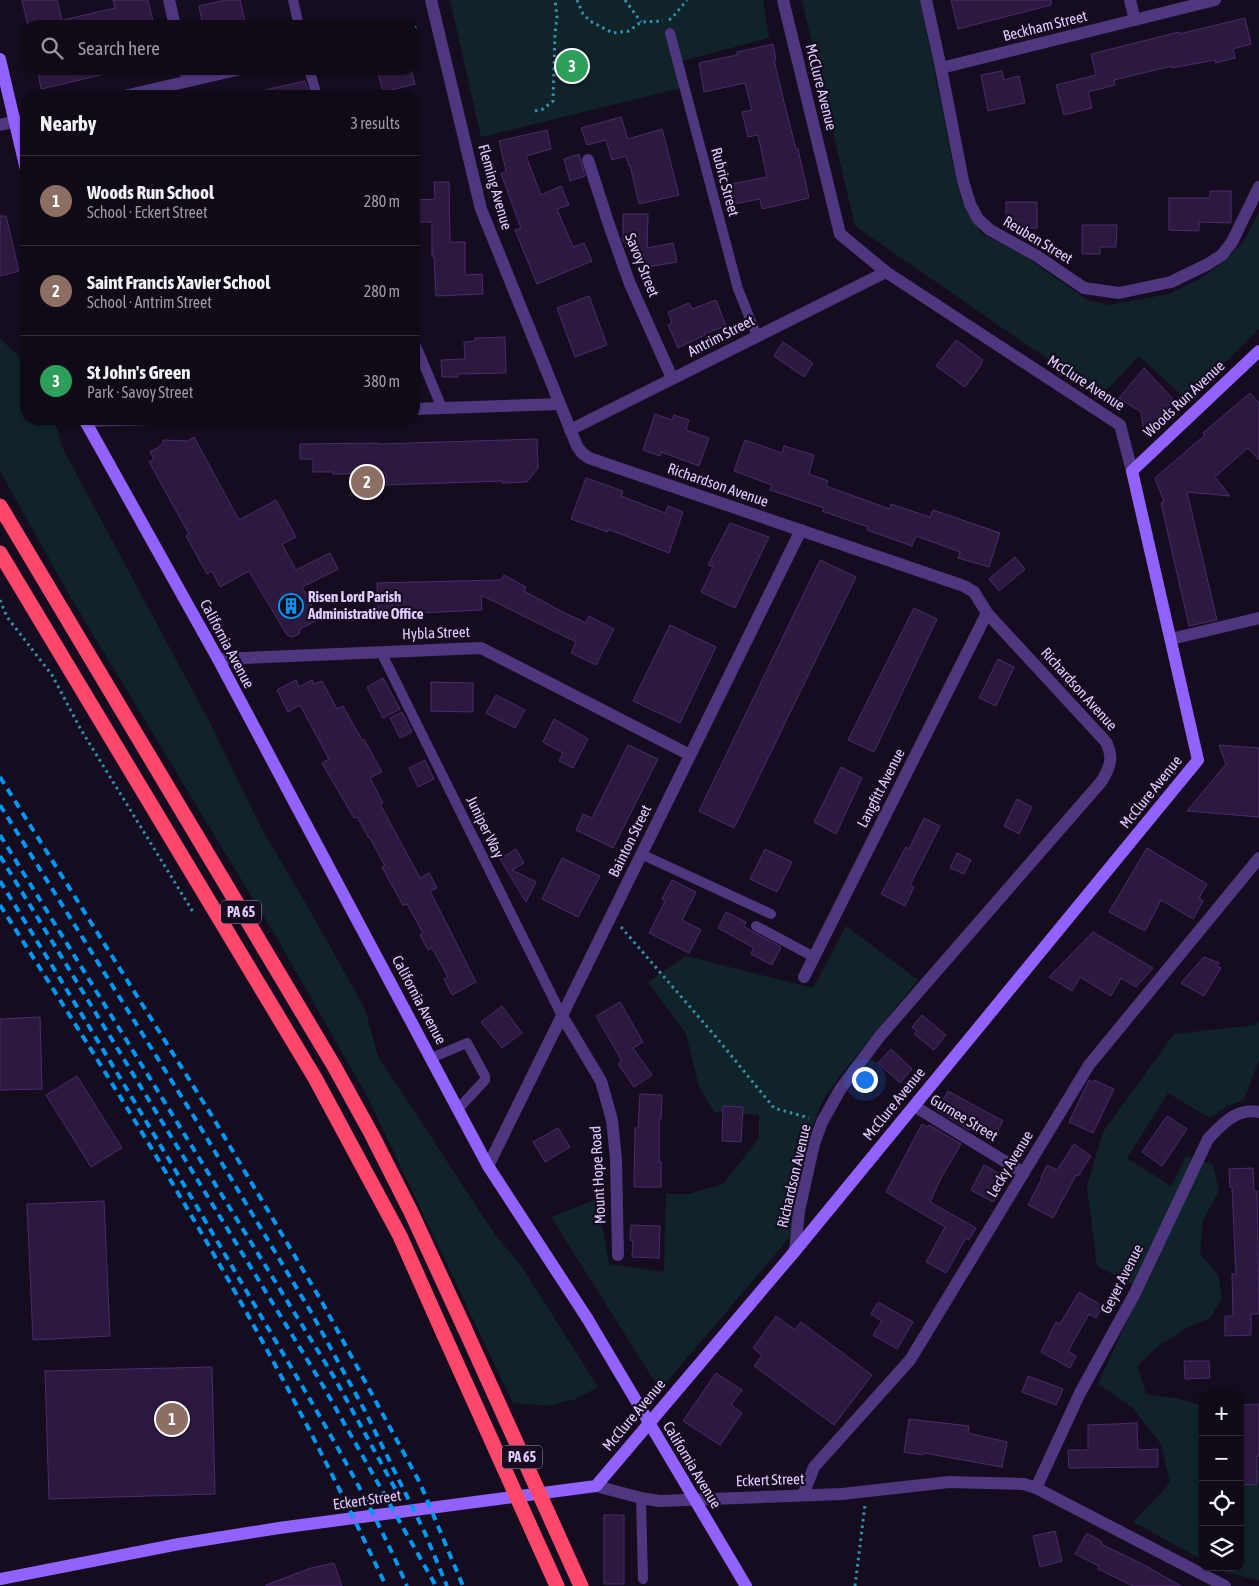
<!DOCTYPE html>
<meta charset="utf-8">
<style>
:root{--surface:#100a17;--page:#1e1824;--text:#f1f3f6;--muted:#9c9aa1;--line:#302b36;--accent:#0198f5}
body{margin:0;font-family:"Asap Condensed",sans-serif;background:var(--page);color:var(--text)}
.controls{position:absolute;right:15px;bottom:15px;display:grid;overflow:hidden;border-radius:10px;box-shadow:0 1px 4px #0004}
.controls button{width:45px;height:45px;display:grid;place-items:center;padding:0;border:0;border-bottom:1px solid var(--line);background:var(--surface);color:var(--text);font:25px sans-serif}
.you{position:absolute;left:864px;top:1079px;width:18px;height:18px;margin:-12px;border:4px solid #fff;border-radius:50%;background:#1a73e8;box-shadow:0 0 0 8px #1a73e833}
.badge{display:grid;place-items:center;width:32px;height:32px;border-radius:50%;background:var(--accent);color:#fff;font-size:16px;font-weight:700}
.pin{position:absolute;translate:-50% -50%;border:2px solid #fff;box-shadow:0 1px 5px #0006}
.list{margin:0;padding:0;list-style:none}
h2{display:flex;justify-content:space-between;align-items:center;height:65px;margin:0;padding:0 20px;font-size:21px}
h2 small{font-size:16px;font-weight:400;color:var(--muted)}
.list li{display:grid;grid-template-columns:32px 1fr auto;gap:15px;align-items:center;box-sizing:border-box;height:90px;padding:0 20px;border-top:1px solid var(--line)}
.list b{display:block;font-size:19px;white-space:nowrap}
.list p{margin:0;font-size:16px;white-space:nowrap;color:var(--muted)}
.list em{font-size:16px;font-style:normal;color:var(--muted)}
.icon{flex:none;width:28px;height:28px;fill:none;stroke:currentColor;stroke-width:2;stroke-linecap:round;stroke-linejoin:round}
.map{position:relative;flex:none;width:1259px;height:1586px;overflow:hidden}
.search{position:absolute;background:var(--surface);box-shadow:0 1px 4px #0004;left:20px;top:20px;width:400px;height:55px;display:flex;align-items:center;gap:12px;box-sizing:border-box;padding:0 18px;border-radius:20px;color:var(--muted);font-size:19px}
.panel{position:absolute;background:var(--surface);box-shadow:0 1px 4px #0004;left:20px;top:90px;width:400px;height:335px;border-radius:20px}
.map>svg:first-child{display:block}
</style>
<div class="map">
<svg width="1259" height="1586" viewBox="0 0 1259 1586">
<rect width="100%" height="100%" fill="#150d1f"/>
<g fill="#102329">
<polygon points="450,0 763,0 769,38 678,62 685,87 481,137"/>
<polygon points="802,0 920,0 952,160 961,199 969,215 982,234 1023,255 1089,301 1108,305 1169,294 1203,277 1224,261 1244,241 1259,212 1259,329 1187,400 1139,356 1101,396 855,226"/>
<polygon points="0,339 19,356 24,372 26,372 26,419 54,419 62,447 209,721 262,829 309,909 365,1009 378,1056 494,1233 522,1267 598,1387 576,1399 549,1406 513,1403 368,1098 278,940 71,598 0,471"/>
<polygon points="846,926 918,980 839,1077 822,1102 805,1146 790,1237 660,1390 551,1217 597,1199 609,1264 664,1272 666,1194 689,1194 723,1184 759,1138 759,1115 714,1112 699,1087 686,1034 648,982 686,956 813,988"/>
<polygon points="1259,1021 1259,1060 1244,1100 1227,1106 1210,1118 1168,1093 1127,1158 1171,1186 1186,1156 1213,1165 1219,1191 1203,1220 1200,1254 1218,1274 1222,1299 1210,1318 1190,1326 1158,1346 1137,1366 1146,1394 1180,1399 1203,1406 1203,1560 1133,1522 1170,1483 1161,1444 1132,1407 1098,1384 1142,1289 1097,1266 1087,1186 1103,1132 1174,1034 1255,1025"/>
<polygon points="1259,1470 1259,1580 1225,1572 1216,1567 1240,1567 1240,1472"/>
</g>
<g fill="#2c1940" stroke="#4a2b6c">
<polygon points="22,0 57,0 62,20 37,26 28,26"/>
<polygon points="113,0 148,0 154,26 118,26 117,23 104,26 63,26 63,20 115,8"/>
<polygon points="226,0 240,0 246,26 203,26 199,6"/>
<polygon points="951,0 1051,0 1051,5 958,29"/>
<polygon points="1245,18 1251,44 1233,49 1235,58 1215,63 1215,60 1172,68 1172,66 1114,80 1115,85 1088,92 1092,108 1064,115 1056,85 1096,75 1091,54 1179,32 1179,34"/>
<polygon points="773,44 776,60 774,60 786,110 796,149 798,149 809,198 762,209 760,199 734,204 731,184 767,177 758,135 748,137 742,112 752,110 745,83 704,92 699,63 737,55 737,52"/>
<polygon points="37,69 101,69 101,75 41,89"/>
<polygon points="377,69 411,69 415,84 383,92"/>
<polygon points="1002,71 1004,80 1019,76 1025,103 988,111 981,75"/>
<polygon points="305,81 310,96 266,96 265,90"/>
<polygon points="621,117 628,139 662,129 679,195 639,204 630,165 629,166 626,156 612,160 606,140 587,145 581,128"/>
<polygon points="547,130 551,149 526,156 541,195 561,186 569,205 557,209 573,247 584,243 592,261 537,284 515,230 521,228 501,174 506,171 499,141"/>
<polygon points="579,154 585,176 570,181 564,159"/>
<polygon points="434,182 449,182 450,242 465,242 465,275 482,274 483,294 436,296 434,256 432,256 432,222 414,222 414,200 435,199"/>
<polygon points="1210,191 1231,191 1231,223 1199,222 1199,231 1169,230 1169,198 1210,198"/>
<rect x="1006" y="202" width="31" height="26"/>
<polygon points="623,214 648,214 647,248 673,243 677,262 647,267 647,271 641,272 634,241 623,241"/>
<polygon points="0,216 6,216 19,271 0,276"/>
<polygon points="1082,225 1117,225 1116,247 1100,247 1100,254 1082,254"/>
<polygon points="589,296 607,345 575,357 557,308"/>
<polygon points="716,300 726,326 704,334 705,335 678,348 668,325 672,323 668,312 689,303 692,309"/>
<polygon points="505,337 506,373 458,374 458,377 442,377 441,360 465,359 464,342 475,341 475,338"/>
<polygon points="956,340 983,360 981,363 982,364 965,387 936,366"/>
<polygon points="783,342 813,363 804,377 774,356"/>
<polygon points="1144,368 1176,402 1144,433 1141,412 1119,398"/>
<polygon points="1250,393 1259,403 1259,460 1248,448 1215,477 1230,496 1187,492 1217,620 1189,626 1161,503 1164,502 1155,478 1205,435 1203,433"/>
<polygon points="655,414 672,420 674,415 689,420 686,430 709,438 699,466 661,452 660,456 643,450"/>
<polygon points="194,437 239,520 276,500 296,537 282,544 296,570 330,553 338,569 302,587 319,619 300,629 299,634 293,637 287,635 249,571 220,587 212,571 207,574 186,536 189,534 149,462 154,459 150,452 163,444 163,440 187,441"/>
<polygon points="537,439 538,468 527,482 502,483 502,481 387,485 386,473 333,474 333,472 313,472 313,459 300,459 300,444 378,443 378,444"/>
<polygon points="745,440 782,453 784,446 814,455 809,474 828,481 826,486 890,509 891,504 930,517 933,510 1000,533 989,567 958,558 960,552 916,536 912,546 867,530 868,527 822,511 824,508 770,490 772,485 734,471"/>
<polygon points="586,478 623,491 621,496 665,513 668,506 683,512 669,553 608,529 608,532 571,519"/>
<polygon points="730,523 769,537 735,608 701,592 713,567 708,565"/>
<polygon points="1015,557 1025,569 999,591 989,579"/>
<polygon points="820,560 856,577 734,828 699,811"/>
<polygon points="504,575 526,587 524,591 559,610 586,623 589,616 614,629 596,665 571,653 576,642 481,595 482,610 378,615 377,583 501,580"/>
<polygon points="914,608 937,619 874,752 848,740"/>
<polygon points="670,625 716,647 680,723 633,701"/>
<polygon points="998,659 1014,667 996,706 979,698"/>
<polygon points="383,678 400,709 383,718 367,687"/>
<polygon points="296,680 299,687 312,680 314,684 322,681 337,709 343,706 362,740 364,739 382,772 370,778 383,803 380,804 420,878 429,873 437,888 430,891 476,982 452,995 444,979 448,977 432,948 428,950 420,935 423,933 407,904 403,905 389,880 382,867 385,866 370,838 369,838 357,817 354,818 322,763 329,759 300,705 288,712 277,690"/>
<polygon points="431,682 473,683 473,712 431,711"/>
<polygon points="496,695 525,710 515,728 486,713"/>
<polygon points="402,712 412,732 400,738 390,718"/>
<polygon points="554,719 588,739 573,768 559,761 563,753 543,742"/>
<polygon points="628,745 658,759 613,848 576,830 583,814 592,818"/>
<polygon points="1219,745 1259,748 1259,817 1187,811 1226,764"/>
<polygon points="425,760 434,779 418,787 409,768"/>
<polygon points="841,767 862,778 836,834 814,822"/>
<polygon points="1017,799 1032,807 1019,834 1004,826"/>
<polygon points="924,818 940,826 910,885 914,887 905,906 881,894 906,847 909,849"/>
<polygon points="1147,848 1207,884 1199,898 1203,901 1193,919 1161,900 1145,931 1109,912"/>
<polygon points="516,849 524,863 512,870 536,882 526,902 500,859"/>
<polygon points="765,849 792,862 777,892 750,879"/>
<polygon points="957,853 971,860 964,874 950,868"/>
<polygon points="562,858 600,876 578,917 542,899"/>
<polygon points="672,880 696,892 682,920 701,930 689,953 649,933 665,901 662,899"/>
<polygon points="726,912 746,922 744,926 753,932 781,947 772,965 751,954 754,948 718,928"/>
<polygon points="1093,932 1153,968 1136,987 1121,978 1111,996 1080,977 1072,991 1049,977"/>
<polygon points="1204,957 1219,963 1217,966 1221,968 1204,996 1181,983"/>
<polygon points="620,1002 643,1042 633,1048 652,1075 634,1087 618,1064 622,1061 596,1016"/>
<polygon points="502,1006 522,1033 502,1048 481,1022"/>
<polygon points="922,1015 946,1035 934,1050 914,1034 917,1031 912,1027"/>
<polygon points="40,1017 42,1089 0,1090 0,1019"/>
<polygon points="891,1049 912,1069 900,1083 878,1063"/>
<polygon points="77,1076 122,1148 91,1167 46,1095"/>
<polygon points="1089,1080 1093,1082 1094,1080 1114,1089 1093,1133 1069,1122"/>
<polygon points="948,1091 1003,1121 994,1138 972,1125 969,1130 937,1110"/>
<polygon points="640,1094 662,1095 661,1119 659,1119 659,1162 661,1162 661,1187 634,1187 635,1128 638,1128"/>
<polygon points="723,1106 743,1107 741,1142 722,1141"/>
<polygon points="1167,1116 1187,1129 1162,1166 1142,1152"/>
<polygon points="922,1124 927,1127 929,1125 961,1144 941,1178 930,1202 976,1228 969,1240 966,1238 946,1273 926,1262 945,1227 886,1192"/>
<polygon points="558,1128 570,1147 545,1162 533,1142"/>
<polygon points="1074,1144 1091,1156 1078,1176 1076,1175 1053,1218 1028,1205 1042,1178 1041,1177 1047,1165 1057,1170"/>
<polygon points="984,1165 1007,1178 993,1202 971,1190"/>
<polygon points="1253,1168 1254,1191 1257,1191 1259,1314 1251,1314 1251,1335 1225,1336 1225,1316 1233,1316 1232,1274 1236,1274 1232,1187 1230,1187 1229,1169"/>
<polygon points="104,1201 110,1336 33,1340 27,1204"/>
<polygon points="631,1225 660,1226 659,1258 632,1257 633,1241 630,1240"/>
<polygon points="1079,1292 1103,1306 1096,1318 1089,1314 1068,1351 1076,1356 1070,1368 1041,1352 1056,1322 1060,1324"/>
<polygon points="878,1302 913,1322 897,1349 873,1335 882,1321 871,1314"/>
<polygon points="776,1316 795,1330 801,1322 872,1375 834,1425 754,1366 762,1355 753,1348"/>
<polygon points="1184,1361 1209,1361 1210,1378 1185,1379"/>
<polygon points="212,1367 215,1494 49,1499 45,1371"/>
<polygon points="716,1373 742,1390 731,1405 742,1413 720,1445 683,1421"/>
<polygon points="1028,1376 1063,1389 1056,1405 1022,1392"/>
<polygon points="1259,1404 1259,1456 1257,1456 1257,1484 1240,1485 1240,1405"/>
<polygon points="909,1419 969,1426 968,1433 1007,1442 1002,1467 924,1453 923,1455 904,1452"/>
<polygon points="1137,1423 1138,1450 1158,1449 1158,1467 1069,1468 1068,1450 1088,1450 1088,1425"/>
<rect x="604" y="1515" width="20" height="69"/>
<polygon points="1055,1531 1062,1561 1040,1567 1033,1536"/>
<polygon points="1087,1533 1102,1542 1101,1544 1144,1565 1181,1586 1133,1586 1098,1569 1099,1566 1075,1554"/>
<polygon points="334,1563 342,1586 266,1586 266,1585 311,1568"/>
</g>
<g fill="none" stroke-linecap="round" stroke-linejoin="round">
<g stroke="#2e93b0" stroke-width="3" stroke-dasharray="2.5 4" stroke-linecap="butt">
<polyline points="577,0 583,14 590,21 613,33 629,31 641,22 663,21"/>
<polyline points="625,0 641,22"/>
<polyline points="669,20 672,18 687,0"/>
<polyline points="414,28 418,27"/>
<polyline points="535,111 543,109 553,101 555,34 557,17 555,0"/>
<polyline points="0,600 7,617 52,675 80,728 193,912"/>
<polyline points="621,927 716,1037 774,1108 809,1118"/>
<polyline points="855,1586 865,1505"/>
</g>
<g stroke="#4e377f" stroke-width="10">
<polyline points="293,0 299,26"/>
<polyline points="670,33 738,289 757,336"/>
<polyline points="309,69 317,96"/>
<polyline points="414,341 442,408"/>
<polyline points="381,652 562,1016"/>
<polyline points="641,854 771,914"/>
<polyline points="756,926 814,957"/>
<polyline points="431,1058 467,1043 485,1076 485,1080 458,1109"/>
<polyline points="641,1498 643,1579"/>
</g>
<g stroke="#4e377f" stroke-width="12">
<polyline points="169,0 175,26"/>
<path d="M 431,0 L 481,209 L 577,446 L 582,453 L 589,458 L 964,586 L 974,592 L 987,613 L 1106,742 C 1114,758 1110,768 1101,782 L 880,1036 L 841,1088 L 822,1122 L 814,1144 L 799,1211 L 795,1251"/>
<polyline points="783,0 840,234 886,272 1120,425 1132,471"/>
<polyline points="926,0 941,68 963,181 970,204 978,219 990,230 1037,256 1084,288 1119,293 1171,282 1208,264 1222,255 1232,242 1259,187"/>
<polyline points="1130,0 1135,20"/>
<polyline points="941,68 1215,0"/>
<polyline points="185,69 188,81"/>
<polyline points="124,96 241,69"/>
<polyline points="0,125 26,119"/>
<polyline points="588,160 609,225 630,284 672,378"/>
<polyline points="414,409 559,404"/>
<polyline points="84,421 154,419"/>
<polyline points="570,430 886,272"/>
<polyline points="1171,639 1259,618"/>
<polyline points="218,659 481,648 690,755"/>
<polyline points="804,977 987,613"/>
<polyline points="562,1016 601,1081 612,1120 616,1159 618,1255"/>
<polyline points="914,1106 1024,1173"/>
<polyline points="488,1166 801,530"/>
<polyline points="596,1486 641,1498 659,1501 842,1494 949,1482 1024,1484 1036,1488 1225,1586"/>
<path d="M 1036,1488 L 1080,1393 L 1135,1293 L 1208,1139 C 1221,1125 1237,1107 1259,1112"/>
<polyline points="803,1495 814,1467 910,1360 1089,1065 1259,858"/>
</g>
<g stroke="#9262ff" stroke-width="12">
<polyline points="0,59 26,170"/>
<polyline points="84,419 218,659 488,1166 587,1318"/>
<polyline points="0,1579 179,1544 279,1528 596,1486 795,1251 1198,760 1132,471 1259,351"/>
</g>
<g stroke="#fe476b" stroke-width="15">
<polyline points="0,506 334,1066 372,1135 411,1212 464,1327"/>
<polyline points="0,553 315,1078 400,1236 444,1335"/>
</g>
<g stroke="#0198f5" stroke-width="4" stroke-dasharray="8 6" stroke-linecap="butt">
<polyline points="0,777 212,1116 322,1302 420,1483 463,1586"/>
<polyline points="0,805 196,1120 311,1312 365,1411 425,1533 447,1586"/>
<polyline points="0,835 334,1377 397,1492"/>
<polyline points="0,856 322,1384 436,1586"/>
<path d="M 0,881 C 89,1025 176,1170 261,1316 C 312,1403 367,1493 407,1586"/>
<path d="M 0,905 C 64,1006 128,1107 188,1210 C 260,1332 326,1458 386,1586"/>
</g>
<polyline stroke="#9262ff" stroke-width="12" points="587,1318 746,1586"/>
<g stroke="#fe476b" stroke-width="15">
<polyline points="464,1327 581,1586"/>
<polyline points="444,1335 557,1586"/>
</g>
</g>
<defs>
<symbol id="building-ring" viewBox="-11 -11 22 22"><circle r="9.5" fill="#150d1f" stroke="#0198f5" stroke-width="1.5"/><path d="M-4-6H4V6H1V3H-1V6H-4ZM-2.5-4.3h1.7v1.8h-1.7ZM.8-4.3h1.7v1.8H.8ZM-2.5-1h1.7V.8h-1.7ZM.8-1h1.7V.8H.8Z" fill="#0198f5"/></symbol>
</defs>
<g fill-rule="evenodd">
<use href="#building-ring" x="277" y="592" width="28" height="28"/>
</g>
<g text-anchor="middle" stroke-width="4.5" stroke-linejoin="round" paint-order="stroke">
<g fill="#150d1f" stroke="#a392bc" stroke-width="1">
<rect x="221" y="900.5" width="40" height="23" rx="4"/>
<rect x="502" y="1445.5" width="40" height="23" rx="4"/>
</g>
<g font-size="14" font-weight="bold" fill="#e0cbff">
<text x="241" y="917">PA 65</text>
<text x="522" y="1462">PA 65</text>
</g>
<g font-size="15" fill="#e0cbff" stroke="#150d1f">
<text transform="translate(1045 26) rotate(-14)" y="5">Beckham Street</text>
<text transform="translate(821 87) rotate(76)" y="5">McClure Avenue</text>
<text transform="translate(725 182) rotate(75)" y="5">Rubric Street</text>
<text transform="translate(495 187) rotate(74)" y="5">Fleming Avenue</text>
<text transform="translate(1038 240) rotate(31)" y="5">Reuben Street</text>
<text transform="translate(642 265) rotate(68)" y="5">Savoy Street</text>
<text transform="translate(721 336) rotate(-27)" y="5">Antrim Street</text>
<text transform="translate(1086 383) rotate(33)" y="5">McClure Avenue</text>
<text transform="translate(1184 399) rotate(-43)" y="5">Woods Run Avenue</text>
<text transform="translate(718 485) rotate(19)" y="5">Richardson Avenue</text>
<text transform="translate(436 633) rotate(-2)" y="5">Hybla Street</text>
<text transform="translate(227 644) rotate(62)" y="5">California Avenue</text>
<text transform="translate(1079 689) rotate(48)" y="5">Richardson Avenue</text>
<text transform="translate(881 788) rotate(-63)" y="5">Langfitt Avenue</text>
<text transform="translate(1151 792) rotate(-51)" y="5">McClure Avenue</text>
<text transform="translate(485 827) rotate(64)" y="5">Juniper Way</text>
<text transform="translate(630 841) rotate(-64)" y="5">Bainton Street</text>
<text transform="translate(419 1000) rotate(62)" y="5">California Avenue</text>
<text transform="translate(894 1104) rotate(-51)" y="5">McClure Avenue</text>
<text transform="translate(964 1118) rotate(31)" y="5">Gurnee Street</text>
<text transform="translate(1010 1164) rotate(-59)" y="5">Lecky Avenue</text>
<text transform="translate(598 1175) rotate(-93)" y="5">Mount Hope Road</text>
<text transform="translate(794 1176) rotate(-77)" y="5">Richardson Avenue</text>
<text transform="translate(1122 1279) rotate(-63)" y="5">Geyer Avenue</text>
<text transform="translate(634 1415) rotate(-50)" y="5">McClure Avenue</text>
<text transform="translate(692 1465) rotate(59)" y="5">California Avenue</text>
<text transform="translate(770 1480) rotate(-2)" y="5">Eckert Street</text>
<text transform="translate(367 1500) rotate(-8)" y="5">Eckert Street</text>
</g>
<g font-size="15" font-weight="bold" fill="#e0cbff" stroke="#150d1f" text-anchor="start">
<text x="308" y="602">Risen Lord Parish<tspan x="308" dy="17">Administrative Office</tspan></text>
</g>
</g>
</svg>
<div class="controls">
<button>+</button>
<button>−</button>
<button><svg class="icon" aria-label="locate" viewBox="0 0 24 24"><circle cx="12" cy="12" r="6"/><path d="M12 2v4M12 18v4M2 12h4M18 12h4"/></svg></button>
<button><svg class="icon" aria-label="layers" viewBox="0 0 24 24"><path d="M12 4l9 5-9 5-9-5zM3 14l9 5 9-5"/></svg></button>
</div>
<div class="you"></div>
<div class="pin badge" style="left:172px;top:1419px;background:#8d6e63">1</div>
<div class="pin badge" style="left:367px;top:482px;background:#8d6e63">2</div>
<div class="pin badge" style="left:572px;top:66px;background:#2e9e5b">3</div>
<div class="search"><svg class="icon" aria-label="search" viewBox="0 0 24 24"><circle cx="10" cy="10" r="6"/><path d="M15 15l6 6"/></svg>Search here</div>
<section class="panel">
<h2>Nearby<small>3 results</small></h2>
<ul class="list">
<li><span class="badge" style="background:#8d6e63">1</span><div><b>Woods Run School</b><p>School · Eckert Street</p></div><em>280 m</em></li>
<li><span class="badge" style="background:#8d6e63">2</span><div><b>Saint Francis Xavier School</b><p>School · Antrim Street</p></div><em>280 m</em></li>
<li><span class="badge" style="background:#2e9e5b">3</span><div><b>St John's Green</b><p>Park · Savoy Street</p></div><em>380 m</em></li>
</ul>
</section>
</div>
